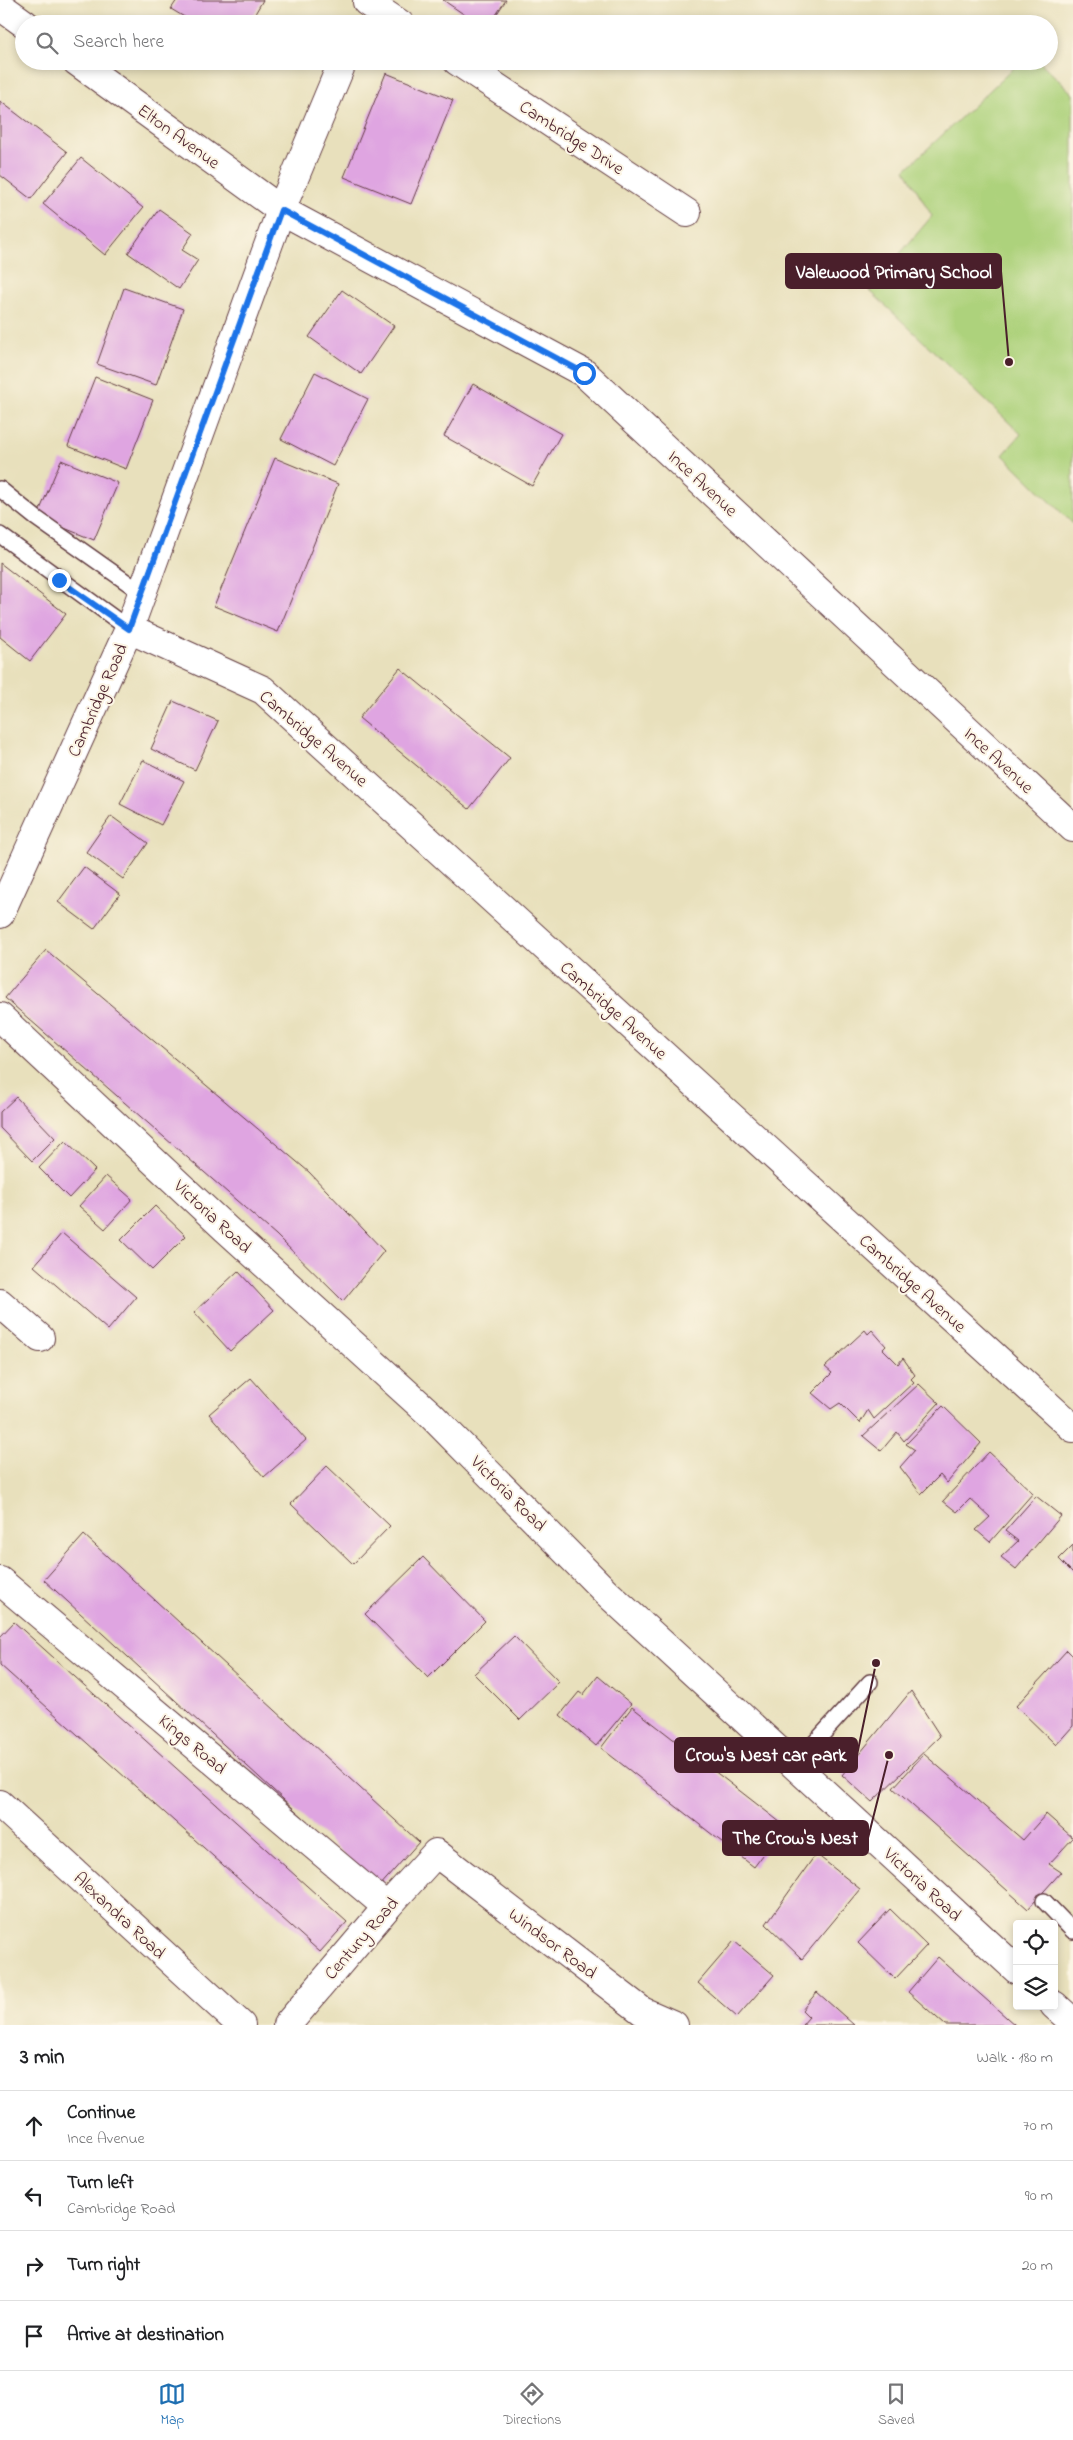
<!DOCTYPE html>
<meta charset="utf-8">
<style>
:root{--surface:#fff;--page:#f2f2f2;--text:#202124;--muted:#757577;--line:#e0e0e0;--accent:#1f6fb2}
body{margin:0;font-family:"Indie Flower",sans-serif;background:var(--page);color:var(--text)}
.controls{position:absolute;right:15px;bottom:15px;display:grid;overflow:hidden;border-radius:5px;box-shadow:0 2px 8px #0003}
.controls button{width:45px;height:45px;display:grid;place-items:center;padding:0;border:0;border-bottom:1px solid var(--line);background:var(--surface);color:var(--text);font:25px sans-serif}
.stop{position:absolute;width:15px;height:15px;margin:-11px;border:4px solid #1a73e8;border-radius:50%;background:#fff}
.stop.end{background:#1a73e8;border-color:#fff;box-shadow:0 1px 5px #0008}
.list{margin:0;padding:0;list-style:none}
h2{display:flex;justify-content:space-between;align-items:center;height:65px;margin:0;padding:0 20px;font-size:21px}
h2 small{font-size:16px;font-weight:400;color:var(--muted)}
.list li{display:grid;grid-template-columns:32px 1fr auto;gap:15px;align-items:center;box-sizing:border-box;height:70px;padding:0 20px;border-top:1px solid var(--line)}
.list b{display:block;font-size:19px;white-space:nowrap}
.list p{margin:0;font-size:16px;white-space:nowrap;color:var(--muted)}
.list em{font-size:16px;font-style:normal;color:var(--muted)}
.icon{flex:none;width:28px;height:28px;fill:none;stroke:currentColor;stroke-width:2;stroke-linecap:round;stroke-linejoin:round}
.map{position:relative;flex:none;width:1073px;height:2025px;overflow:hidden}
.search{position:absolute;background:var(--surface);box-shadow:0 2px 8px #0003;left:15px;right:15px;top:15px;height:55px;display:flex;align-items:center;gap:12px;box-sizing:border-box;padding:0 18px;border-radius:28px;color:var(--muted);font-size:19px}
.sheet{height:345px;background:var(--surface)}
nav{display:flex;justify-content:space-around;align-items:center;box-sizing:border-box;height:70px;border-top:1px solid var(--line);background:var(--surface);font-size:14px;color:var(--muted)}
nav a{display:grid;justify-items:center;gap:2px}
nav .on{color:var(--accent)}
.map>svg:first-child{display:block}
</style>
<div class="map">
<svg width="1073" height="2025" viewBox="0 0 1073 2025">
<rect width="100%" height="100%" fill="#fcf5e5"/>
<filter id="ink" filterUnits="userSpaceOnUse"><feTurbulence type="fractalNoise" baseFrequency=".02" numOctaves="2"/><feDisplacementMap in="SourceGraphic" scale="10" xChannelSelector="R" yChannelSelector="G"/><feConvolveMatrix kernelMatrix="1 2 1 2 8 2 1 2 1" color-interpolation-filters="sRGB"/></filter>
<filter id="wash" filterUnits="userSpaceOnUse"><feTurbulence type="fractalNoise" baseFrequency=".0096" numOctaves="4" result="noise"/><feDisplacementMap in="SourceGraphic" scale="20" xChannelSelector="R" yChannelSelector="G"/><feGaussianBlur stdDeviation="1.12" result="paint"/><feColorMatrix in="noise" values="0 0 0 0 0 0 0 0 0 0 0 0 0 0 0 0 0 1.4 0 .05"/><feComposite in="paint" operator="in"/></filter>
<g filter="url(#wash)">
<rect width="100%" height="100%" fill="#e8e0bc"/>
<polygon fill="#add27c" stroke="#7c7854" points="1021,61 1039,61 1073,94 1073,524 1003,455 1021,434 869,290 932,216 905,170"/>
<g id="blocks">
<g fill="#dfa5e1">
<polygon points="177,0 263,0 249,24 196,24 171,9"/>
<polygon points="443,0 506,0 490,24 478,24"/>
<polygon points="386,73 453,100 411,204 344,177"/>
<polygon points="0,101 67,152 31,199 0,175"/>
<polygon points="81,158 143,208 105,255 43,204"/>
<polygon points="159,209 193,233 182,250 198,260 179,289 128,253"/>
<polygon points="124,288 183,309 156,385 97,364"/>
<polygon points="342,290 394,326 361,374 309,337"/>
<polygon points="315,372 368,399 333,466 281,439"/>
<polygon points="95,377 153,400 126,469 68,446"/>
<polygon points="473,384 561,434 532,486 444,436"/>
<polygon points="275,458 338,484 278,632 214,606"/>
<polygon points="61,460 118,483 94,540 37,517"/>
<polygon points="0,563 66,614 30,661 0,637"/>
<polygon points="400,668 510,758 469,809 359,718"/>
<polygon points="173,701 218,721 195,770 151,749"/>
<polygon points="143,760 184,781 161,825 120,804"/>
<polygon points="111,816 148,843 123,879 86,852"/>
<polygon points="84,867 120,894 94,929 58,902"/>
<polygon points="46,950 309,1172 384,1251 343,1301 276,1235 5,998"/>
<polygon points="16,1097 55,1138 32,1161 0,1128 0,1112"/>
<polygon points="65,1141 95,1170 69,1198 39,1168"/>
<polygon points="106,1176 132,1199 105,1229 79,1206"/>
<polygon points="155,1206 186,1236 152,1270 121,1240"/>
<polygon points="62,1233 136,1297 108,1330 34,1266"/>
<polygon points="238,1271 274,1310 230,1351 194,1312"/>
<polygon points="865,1330 868,1334 872,1330 886,1346 883,1349 898,1364 903,1358 915,1375 911,1379 914,1382 874,1419 868,1410 860,1423 840,1403 831,1409 812,1393 832,1373 825,1367"/>
<polygon points="251,1378 306,1440 264,1477 209,1414"/>
<polygon points="919,1384 939,1403 904,1441 897,1432 881,1451 863,1436"/>
<polygon points="943,1406 981,1443 947,1483 940,1475 921,1494 900,1467 915,1450 906,1444"/>
<polygon points="989,1452 1033,1493 990,1542 976,1530 990,1517 970,1499 957,1512 943,1501"/>
<polygon points="327,1466 390,1526 353,1564 291,1504"/>
<polygon points="1036,1496 1061,1516 1016,1569 1001,1557 1018,1541 1005,1531"/>
<polygon points="84,1535 419,1842 379,1887 44,1580"/>
<polygon points="1073,1545 1073,1573 1059,1559"/>
<polygon points="423,1557 485,1621 428,1678 365,1614"/>
<polygon points="14,1622 347,1922 320,1952 0,1665 0,1637"/>
<polygon points="514,1636 559,1682 520,1720 474,1674"/>
<polygon points="1067,1650 1073,1656 1073,1726 1056,1745 1016,1706"/>
<polygon points="598,1676 631,1704 596,1746 560,1715 579,1692 583,1695"/>
<polygon points="911,1691 940,1736 872,1802 842,1775"/>
<polygon points="632,1707 785,1826 754,1867 601,1748"/>
<polygon points="924,1754 1023,1840 1046,1814 1073,1838 1049,1864 1061,1872 1028,1909 893,1788"/>
<polygon points="816,1854 860,1889 802,1959 766,1924"/>
<polygon points="890,1909 927,1945 895,1979 858,1943"/>
<polygon points="734,1941 774,1975 737,2017 698,1983"/>
<polygon points="938,1957 1015,2025 945,2025 908,1992"/>
<polygon points="817,1992 854,2025 802,2025 809,2017 802,2010"/>
</g>
</g>
</g>
<g filter="url(#ink)">
<use href="#blocks" fill-opacity="0" stroke="#623c41" stroke-width="1"/>
<g fill="none" stroke-linecap="round" stroke-linejoin="round">
<defs>
<g id="service">
<polyline points="0,489 36,518 142,593"/>
<polyline points="0,535 129,629"/>
<polyline points="795,1767 809,1749 870,1682"/>
<polyline points="1044,1901 1073,1931"/>
</g>
<g id="minor">
<polyline points="367,2 400,24"/>
<polyline points="0,6 25,24"/>
<polyline points="76,61 281,210 584,373 1073,828"/>
<polyline points="457,61 687,213"/>
<polyline points="129,629 263,690 1073,1428"/>
<polyline points="0,914 129,629 281,210 343,61"/>
<polyline points="0,1017 225,1228 430,1414 606,1592 1017,1970"/>
<polyline points="0,1303 40,1338"/>
<polyline points="0,1581 387,1907"/>
<polyline points="0,1804 241,2025"/>
<polyline points="1054,2005 1073,2022"/>
<polyline points="287,2025 387,1907 436,1853 642,2011 674,2025"/>
</g>
</defs>
<use href="#service" stroke="#623c41" stroke-width="18"/>
<use href="#minor" stroke="#623c41" stroke-width="30"/>
<use href="#service" stroke="#fff" stroke-width="15"/>
<use href="#minor" stroke="#fff" stroke-width="28"/>
</g>
</g>
<g fill="none" stroke-linecap="round" stroke-linejoin="round" filter="url(#ink)">
<polyline stroke="#1a73e8" stroke-width="6" points="59,580 129,629 281,210 584,373"/>
</g>
<g text-anchor="middle" stroke-width="4" stroke-linejoin="round" paint-order="stroke">
<g font-size="18" fill="#4a1f2b" stroke="#fcf5e5">
<text transform="translate(179 136) rotate(36)" y="6">Elton Avenue</text>
<text transform="translate(572 137) rotate(33)" y="6">Cambridge Drive</text>
<text transform="translate(703 483) rotate(43)" y="6">Ince Avenue</text>
<text transform="translate(97 700) rotate(-66)" y="6">Cambridge Road</text>
<text transform="translate(314 738) rotate(41)" y="6">Cambridge Avenue</text>
<text transform="translate(999 760) rotate(43)" y="6">Ince Avenue</text>
<text transform="translate(614 1010) rotate(42)" y="6">Cambridge Avenue</text>
<text transform="translate(213 1216) rotate(43)" y="6">Victoria Road</text>
<text transform="translate(913 1283) rotate(42)" y="6">Cambridge Avenue</text>
<text transform="translate(509 1493) rotate(45)" y="6">Victoria Road</text>
<text transform="translate(193 1744) rotate(40)" y="6">Kings Road</text>
<text transform="translate(923 1884) rotate(43)" y="6">Victoria Road</text>
<text transform="translate(120 1915) rotate(43)" y="6">Alexandra Road</text>
<text transform="translate(361 1938) rotate(-49)" y="6">Century Road</text>
<text transform="translate(553 1943) rotate(37)" y="6">Windsor Road</text>
</g>
</g>
<path fill="none" stroke="#4a1f2b" stroke-width="2" d="M1009 362L1001 271M876 1663L857 1755M889 1755L868 1838"/>
<g fill="#4a1f2b" stroke="#fcf5e5" stroke-width="2">
<circle cx="1009" cy="362" r="5"/>
<circle cx="876" cy="1663" r="5"/>
<circle cx="889" cy="1755" r="5"/>
</g>
<g fill="#4a1f2b" stroke="#4a1f2b" stroke-width="2">
<rect x="786" y="254" width="215" height="34" rx="5"/>
<rect x="675" y="1738" width="182" height="34" rx="5"/>
<rect x="723" y="1821" width="145" height="34" rx="5"/>
</g>
<g font-size="19" text-anchor="middle" font-weight="bold" fill="#fff">
<text x="894" y="278">Valewood Primary School</text>
<text x="766" y="1761">Crow's Nest car park</text>
<text x="795" y="1844">The Crow's Nest</text>
</g>
</svg>
<div class="controls">
<button><svg class="icon" aria-label="locate" viewBox="0 0 24 24"><circle cx="12" cy="12" r="6"/><path d="M12 2v4M12 18v4M2 12h4M18 12h4"/></svg></button>
<button><svg class="icon" aria-label="layers" viewBox="0 0 24 24"><path d="M12 4l9 5-9 5-9-5zM3 14l9 5 9-5"/></svg></button>
</div>
<div class="stop" style="left:584px;top:373px"></div>
<div class="stop end" style="left:59px;top:580px"></div>
<div class="search"><svg class="icon" aria-label="search" viewBox="0 0 24 24"><circle cx="10" cy="10" r="6"/><path d="M15 15l6 6"/></svg>Search here</div>
</div>
<section class="sheet">
<h2>3 min<small>Walk · 180 m</small></h2>
<ul class="list">
<li><svg class="icon" aria-label="ahead" viewBox="0 0 24 24"><path d="M12 20V5M6 11l6-6 6 6"/></svg><div><b>Continue</b><p>Ince Avenue</p></div><em>70 m</em></li>
<li><svg class="icon" aria-label="left" viewBox="0 0 24 24"><path d="M17 20v-9H6M10 6l-5 5 5 5"/></svg><div><b>Turn left</b><p>Cambridge Road</p></div><em>90 m</em></li>
<li><svg class="icon" aria-label="right" viewBox="0 0 24 24"><path d="M7 20v-9h11M14 6l5 5-5 5"/></svg><div><b>Turn right</b></div><em>20 m</em></li>
<li><svg class="icon" aria-label="arrive" viewBox="0 0 24 24"><path d="M6 21V4h12l-3 4 3 4H6"/></svg><div><b>Arrive at destination</b></div></li>
</ul>
</section>
<nav>
<a class="on"><svg class="icon" aria-label="map" viewBox="0 0 24 24"><path d="M3 6l6-2 6 2 6-2v14l-6 2-6-2-6 2zM9 4v14M15 6v14"/></svg>Map</a>
<a><svg class="icon" aria-label="directions" viewBox="0 0 24 24"><path d="M12 3l9 9-9 9-9-9zM9 14v-3h6M13 9l2 2-2 2"/></svg>Directions</a>
<a><svg class="icon" aria-label="saved" viewBox="0 0 24 24"><path d="M7 4h10v16l-5-4-5 4z"/></svg>Saved</a>
</nav>
